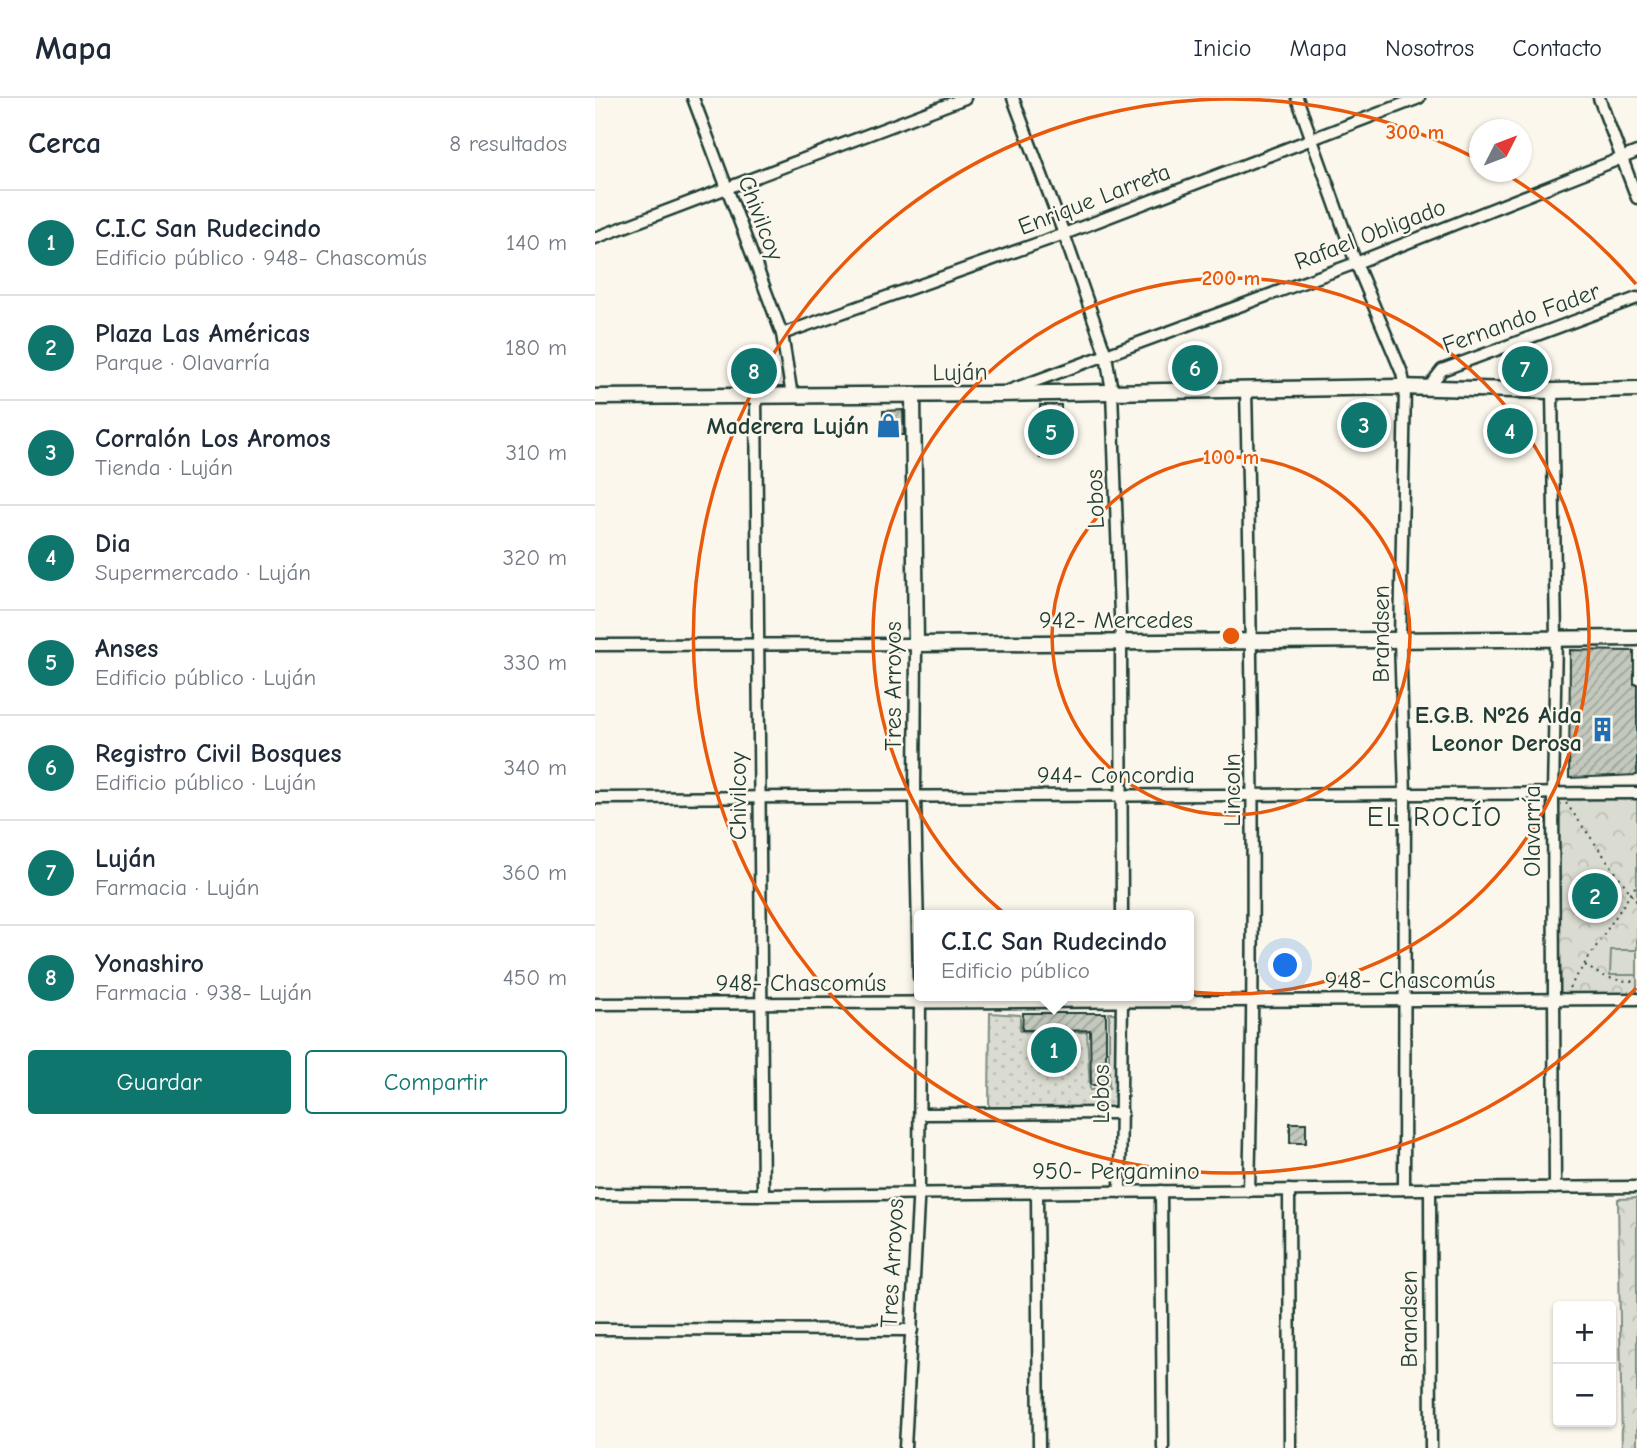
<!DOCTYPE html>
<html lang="es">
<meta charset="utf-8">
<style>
:root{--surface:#fff;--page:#f2f2f3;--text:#1f2937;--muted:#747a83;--line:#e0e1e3;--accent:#0f766e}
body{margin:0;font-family:"Comic Neue",sans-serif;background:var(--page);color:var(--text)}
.controls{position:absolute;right:21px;bottom:21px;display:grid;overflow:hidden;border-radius:7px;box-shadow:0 2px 5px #0004}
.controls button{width:63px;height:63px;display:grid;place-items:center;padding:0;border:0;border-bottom:2px solid var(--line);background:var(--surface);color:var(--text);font:35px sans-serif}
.compass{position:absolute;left:874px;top:21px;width:63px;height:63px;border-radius:50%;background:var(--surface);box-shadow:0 2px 5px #0004;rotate:48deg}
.you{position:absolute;left:691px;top:868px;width:24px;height:24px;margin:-18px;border:5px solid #fff;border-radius:50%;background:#1a73e8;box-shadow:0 0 0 10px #1a73e833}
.badge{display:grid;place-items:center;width:46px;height:46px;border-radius:50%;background:var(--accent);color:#fff;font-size:23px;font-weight:700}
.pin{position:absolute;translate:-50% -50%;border:4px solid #fff;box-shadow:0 2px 7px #0006}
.popup{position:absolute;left:319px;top:812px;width:280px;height:91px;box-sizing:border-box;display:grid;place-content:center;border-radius:7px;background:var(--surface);filter:drop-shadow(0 2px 5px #0005);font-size:23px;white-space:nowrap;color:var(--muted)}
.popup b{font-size:26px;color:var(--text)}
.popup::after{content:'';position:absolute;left:50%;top:100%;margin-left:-14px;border:14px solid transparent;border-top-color:var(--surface)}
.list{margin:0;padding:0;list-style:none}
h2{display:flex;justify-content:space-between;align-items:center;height:91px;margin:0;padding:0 28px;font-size:30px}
h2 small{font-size:23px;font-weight:400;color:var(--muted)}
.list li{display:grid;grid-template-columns:46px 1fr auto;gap:21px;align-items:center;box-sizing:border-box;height:105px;padding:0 28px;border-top:2px solid var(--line)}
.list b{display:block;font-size:26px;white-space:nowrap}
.list p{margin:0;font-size:23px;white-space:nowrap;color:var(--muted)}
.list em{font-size:23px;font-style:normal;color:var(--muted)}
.actions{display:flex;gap:14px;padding:21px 28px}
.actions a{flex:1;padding:16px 0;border:2px solid var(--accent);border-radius:7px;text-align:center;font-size:24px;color:var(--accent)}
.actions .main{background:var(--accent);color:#fff}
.map{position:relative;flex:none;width:1042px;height:1350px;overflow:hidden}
header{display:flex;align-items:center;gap:42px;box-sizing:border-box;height:98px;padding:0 35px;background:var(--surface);border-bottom:2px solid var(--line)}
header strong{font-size:33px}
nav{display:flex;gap:38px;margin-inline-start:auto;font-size:24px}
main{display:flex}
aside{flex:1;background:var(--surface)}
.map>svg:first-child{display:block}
</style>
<header>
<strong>Mapa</strong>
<nav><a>Inicio</a><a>Mapa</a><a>Nosotros</a><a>Contacto</a></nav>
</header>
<main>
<aside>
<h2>Cerca<small>8 resultados</small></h2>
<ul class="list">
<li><span class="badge">1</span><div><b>C.I.C San Rudecindo</b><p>Edificio público · 948- Chascomús</p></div><em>140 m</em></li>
<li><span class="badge">2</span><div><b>Plaza Las Américas</b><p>Parque · Olavarría</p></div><em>180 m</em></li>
<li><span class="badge">3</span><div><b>Corralón Los Aromos</b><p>Tienda · Luján</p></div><em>310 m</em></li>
<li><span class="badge">4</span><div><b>Dia</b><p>Supermercado · Luján</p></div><em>320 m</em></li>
<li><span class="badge">5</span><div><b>Anses</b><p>Edificio público · Luján</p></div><em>330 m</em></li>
<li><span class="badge">6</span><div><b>Registro Civil Bosques</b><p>Edificio público · Luján</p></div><em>340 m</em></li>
<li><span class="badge">7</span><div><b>Luján</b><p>Farmacia · Luján</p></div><em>360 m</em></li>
<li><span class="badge">8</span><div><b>Yonashiro</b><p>Farmacia · 938- Luján</p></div><em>450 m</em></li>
</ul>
<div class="actions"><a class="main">Guardar</a><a>Compartir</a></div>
</aside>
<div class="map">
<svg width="1042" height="1350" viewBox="0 0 1042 1350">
<defs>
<pattern id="grass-dots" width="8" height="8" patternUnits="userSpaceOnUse" patternTransform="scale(1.75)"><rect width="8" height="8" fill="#dbdcd1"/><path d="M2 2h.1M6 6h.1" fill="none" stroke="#bcbeb4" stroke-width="1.8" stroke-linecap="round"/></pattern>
<pattern id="park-crowns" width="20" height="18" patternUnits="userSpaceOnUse" patternTransform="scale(1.75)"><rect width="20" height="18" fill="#dbdcd1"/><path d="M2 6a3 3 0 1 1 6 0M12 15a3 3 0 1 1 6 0" fill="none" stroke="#bcbeb4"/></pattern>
<pattern id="building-hatch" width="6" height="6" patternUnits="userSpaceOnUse" patternTransform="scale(1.75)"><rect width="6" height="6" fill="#c4c9be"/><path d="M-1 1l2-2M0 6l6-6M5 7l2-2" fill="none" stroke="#9fa49b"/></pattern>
</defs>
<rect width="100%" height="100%" fill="#fbf7ec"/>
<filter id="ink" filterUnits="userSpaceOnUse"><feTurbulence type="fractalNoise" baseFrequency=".0143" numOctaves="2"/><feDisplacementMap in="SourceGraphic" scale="14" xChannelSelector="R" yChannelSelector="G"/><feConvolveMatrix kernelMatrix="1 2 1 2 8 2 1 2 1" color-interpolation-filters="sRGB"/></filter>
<g filter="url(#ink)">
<polygon fill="url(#grass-dots)" stroke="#7d8c82" stroke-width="2" points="395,915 425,917 425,933 447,934 447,974 473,973 473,934 492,934 495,992 514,991 514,915 521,915 521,1010 394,1009"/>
<g fill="url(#park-crowns)" stroke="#7d8c82" stroke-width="2">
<polygon points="1042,695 1042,901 959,902 958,696"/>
<polygon points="1042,1100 1042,1350 1027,1350 1023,1101"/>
</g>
<polygon fill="#dbdcd1" stroke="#7d8c82" stroke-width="2" points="1016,852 1042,852 1042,877 1015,877"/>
<g fill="url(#building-hatch)" stroke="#1f3d34" stroke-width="2">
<rect x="445" y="307" width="21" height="53"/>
<polygon points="308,312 309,337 288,337 288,313"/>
<polygon points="975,552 1039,553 1039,586 1042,586 1042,677 974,680"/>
<polygon points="428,915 511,915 511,987 496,987 495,932 471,933 470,971 448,971 448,932 427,932"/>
<rect x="695" y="1025" width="16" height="20"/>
</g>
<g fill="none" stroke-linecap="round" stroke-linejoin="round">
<defs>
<g id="street">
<polyline points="98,0 187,236 197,298"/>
<polyline points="418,0 469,136 511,257 517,293 526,545 527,817"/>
<polyline points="702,0 761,165 807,275 810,290 805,542 810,697 809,1091"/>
<polyline points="1004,0 1042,100"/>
<polyline points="0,140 370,0"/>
<polyline points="187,236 469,136 824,0"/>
<polyline points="833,290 847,272 1042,200"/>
<path d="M 651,291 C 657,558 661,825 654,1093"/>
<polyline points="413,293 761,165 1042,54"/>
<polyline points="957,293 961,541 958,696 960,1090"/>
<polyline points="161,298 168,1097"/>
<polyline points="0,547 321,546 320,699 324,879"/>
<polyline points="0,700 1042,695"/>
<polyline points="0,906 1042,901"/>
<polyline points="325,1016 527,1015"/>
<polyline points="835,1091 836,1350"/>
<polyline points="694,1092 695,1350"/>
<polyline points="566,1093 568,1350"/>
<polyline points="442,1094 444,1350"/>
<polyline points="525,1094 527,899"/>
<polyline points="0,1096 168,1097 1042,1089"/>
<polyline points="0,1231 317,1232"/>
<polyline points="310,1350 324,1086 325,898"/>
</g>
<g id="secondary">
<polyline points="318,297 321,546 1042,540"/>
<polyline points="0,299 402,296 803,289 957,293 1042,291"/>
</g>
</defs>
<use href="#street" stroke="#1f3d34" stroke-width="15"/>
<use href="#secondary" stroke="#1f3d34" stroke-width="19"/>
<g stroke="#1f3d34" stroke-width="2" stroke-dasharray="2 5" stroke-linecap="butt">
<polyline points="971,705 1042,804"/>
<path d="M 990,867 C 1006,879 1022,884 1042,883"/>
<polyline points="974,890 1042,786"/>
</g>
<use href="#street" stroke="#fbf7ec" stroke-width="10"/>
<use href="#secondary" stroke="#fbf7ec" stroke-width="14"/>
</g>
</g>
<g fill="none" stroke="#e8590c" stroke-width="3.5">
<circle cx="636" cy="538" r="179"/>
<circle cx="636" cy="538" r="358"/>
<path d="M1041 890A537 537 0 1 1 884 62M909 75A537 537 0 0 1 1041 186"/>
</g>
<defs>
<symbol id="shop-bare" viewBox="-9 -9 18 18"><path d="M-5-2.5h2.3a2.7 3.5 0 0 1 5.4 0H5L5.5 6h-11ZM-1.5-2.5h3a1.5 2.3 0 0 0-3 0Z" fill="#1f6fb2" stroke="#fbf7ec" stroke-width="2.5" paint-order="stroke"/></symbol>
<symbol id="building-bare" viewBox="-9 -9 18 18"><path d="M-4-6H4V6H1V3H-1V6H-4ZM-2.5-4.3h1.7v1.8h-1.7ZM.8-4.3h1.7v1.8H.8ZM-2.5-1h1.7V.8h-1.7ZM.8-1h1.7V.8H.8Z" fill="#1f6fb2" stroke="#fbf7ec" stroke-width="2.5" paint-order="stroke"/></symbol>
</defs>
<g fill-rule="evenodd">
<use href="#shop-bare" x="276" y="310" width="35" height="35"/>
<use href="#building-bare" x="990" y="614" width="35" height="35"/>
</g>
<g text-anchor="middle" stroke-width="5" stroke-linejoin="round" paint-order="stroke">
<g font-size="24" fill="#1f3d34" stroke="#fbf7ec">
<text transform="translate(499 101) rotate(-21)" y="8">Enrique Larreta</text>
<text transform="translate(166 120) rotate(69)" y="8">Chivilcoy</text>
<text transform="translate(775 136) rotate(-21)" y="8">Rafael Obligado</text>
<text transform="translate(926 220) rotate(-20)" y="8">Fernando Fader</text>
<text transform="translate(365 274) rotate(-1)" y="8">Luján</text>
<text transform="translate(500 401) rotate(-92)" y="8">Lobos</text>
<text x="521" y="530">942- Mercedes</text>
<text transform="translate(786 536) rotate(-90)" y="8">Brandsen</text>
<text transform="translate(298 588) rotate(-90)" y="8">Tres Arroyos</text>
<text x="521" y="685">944- Concordia</text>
<text transform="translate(637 692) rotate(-90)" y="8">Lincoln</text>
<text transform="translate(143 698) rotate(-90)" y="8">Chivilcoy</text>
<text transform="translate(937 733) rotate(-90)" y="8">Olavarría</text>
<text x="815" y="890">948- Chascomús</text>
<text x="206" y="893">948- Chascomús</text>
<text transform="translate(506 996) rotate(-90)" y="8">Lobos</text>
<text x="521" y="1081">950- Pergamino</text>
<text transform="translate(297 1165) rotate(-87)" y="8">Tres Arroyos</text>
<text transform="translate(814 1221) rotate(-90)" y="8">Brandsen</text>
</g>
<g font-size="24" font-weight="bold" fill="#1f3d34" stroke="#fbf7ec" text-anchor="end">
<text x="274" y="336">Maderera Luján</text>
<text x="987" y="625">E.G.B. Nº26 Aida<tspan x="987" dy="28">Leonor Derosa</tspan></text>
</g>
<g font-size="28" letter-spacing="2" fill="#1f3d34" stroke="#fbf7ec">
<text x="840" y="728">EL ROCÍO</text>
</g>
</g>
<circle cx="636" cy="538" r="10" fill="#e8590c" stroke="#fbf7ec" stroke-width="3.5"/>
<g font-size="21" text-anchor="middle" font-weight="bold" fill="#e8590c" stroke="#fbf7ec" stroke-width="5" stroke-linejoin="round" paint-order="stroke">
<text x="820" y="41">300 m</text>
<text x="636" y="187">200 m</text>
<text x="636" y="366">100 m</text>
</g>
</svg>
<div class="controls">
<button>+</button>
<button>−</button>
</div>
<svg class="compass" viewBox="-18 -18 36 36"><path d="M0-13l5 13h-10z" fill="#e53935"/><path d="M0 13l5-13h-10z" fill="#747a83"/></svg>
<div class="you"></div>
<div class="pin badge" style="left:459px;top:952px">1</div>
<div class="popup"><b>C.I.C San Rudecindo</b>Edificio público</div>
<div class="pin badge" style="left:1000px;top:798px">2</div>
<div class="pin badge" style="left:769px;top:327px">3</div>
<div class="pin badge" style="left:915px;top:333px">4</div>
<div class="pin badge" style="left:456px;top:334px">5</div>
<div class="pin badge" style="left:600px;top:270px">6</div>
<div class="pin badge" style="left:930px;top:271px">7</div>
<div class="pin badge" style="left:159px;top:273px">8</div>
</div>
</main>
